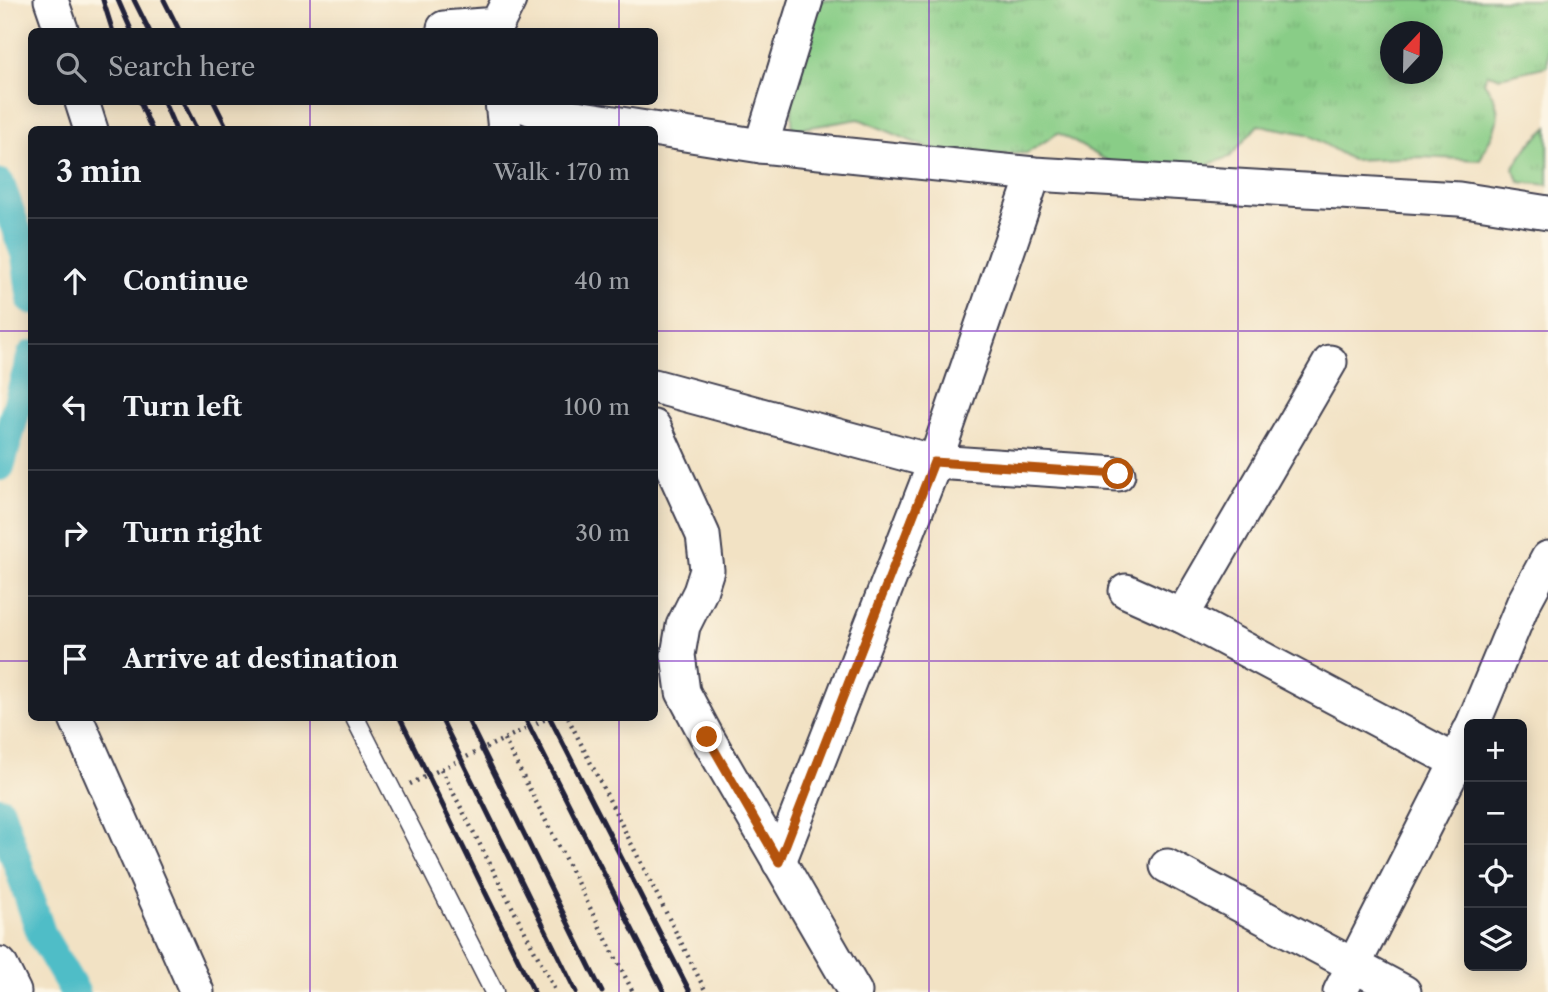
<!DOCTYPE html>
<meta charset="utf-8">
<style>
:root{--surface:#171b24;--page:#242831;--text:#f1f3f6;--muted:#9ea1a6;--line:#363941}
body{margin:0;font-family:"Libre Caslon Text",serif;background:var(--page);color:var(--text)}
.controls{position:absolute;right:21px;bottom:21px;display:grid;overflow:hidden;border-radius:10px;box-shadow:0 4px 18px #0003}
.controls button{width:63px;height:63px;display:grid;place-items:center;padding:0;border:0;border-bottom:2px solid var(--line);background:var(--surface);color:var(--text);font:35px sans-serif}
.compass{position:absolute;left:1380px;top:21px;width:63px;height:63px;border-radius:50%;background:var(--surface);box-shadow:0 4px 18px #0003;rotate:22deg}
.stop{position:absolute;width:21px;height:21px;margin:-16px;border:5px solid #b45309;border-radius:50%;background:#fff}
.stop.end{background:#b45309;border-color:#fff;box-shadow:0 2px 7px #0008}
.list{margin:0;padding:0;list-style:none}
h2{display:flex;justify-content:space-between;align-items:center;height:91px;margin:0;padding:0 28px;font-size:30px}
h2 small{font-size:23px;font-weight:400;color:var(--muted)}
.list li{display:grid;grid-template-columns:46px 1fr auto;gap:21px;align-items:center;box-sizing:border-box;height:126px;padding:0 28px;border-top:2px solid var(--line)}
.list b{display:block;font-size:26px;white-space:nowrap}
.list em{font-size:23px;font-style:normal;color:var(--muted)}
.icon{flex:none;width:38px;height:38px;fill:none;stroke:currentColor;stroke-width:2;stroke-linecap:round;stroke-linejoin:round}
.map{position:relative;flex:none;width:1548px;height:992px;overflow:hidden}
.search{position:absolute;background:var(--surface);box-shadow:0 4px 18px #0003;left:28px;top:28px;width:630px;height:77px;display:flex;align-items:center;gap:18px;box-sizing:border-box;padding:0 24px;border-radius:10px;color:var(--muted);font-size:26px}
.panel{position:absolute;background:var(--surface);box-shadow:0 4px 18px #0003;left:28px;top:126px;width:630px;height:595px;border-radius:10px}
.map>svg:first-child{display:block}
</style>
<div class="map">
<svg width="1548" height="992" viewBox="0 0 1548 992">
<defs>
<pattern id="grass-tufts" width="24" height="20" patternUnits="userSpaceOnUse" patternTransform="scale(1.75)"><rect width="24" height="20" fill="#89cd87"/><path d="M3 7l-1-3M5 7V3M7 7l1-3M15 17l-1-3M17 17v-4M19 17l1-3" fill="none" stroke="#76b075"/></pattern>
</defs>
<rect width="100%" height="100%" fill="#fcf5e5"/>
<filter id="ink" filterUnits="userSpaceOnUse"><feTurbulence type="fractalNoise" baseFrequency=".0143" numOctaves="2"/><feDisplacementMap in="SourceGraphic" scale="14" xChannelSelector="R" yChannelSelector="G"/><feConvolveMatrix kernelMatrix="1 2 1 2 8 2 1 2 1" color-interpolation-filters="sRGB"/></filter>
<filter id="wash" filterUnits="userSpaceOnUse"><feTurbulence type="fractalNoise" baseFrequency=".00686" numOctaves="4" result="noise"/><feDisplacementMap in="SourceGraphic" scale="28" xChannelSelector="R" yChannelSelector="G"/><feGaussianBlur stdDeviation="1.57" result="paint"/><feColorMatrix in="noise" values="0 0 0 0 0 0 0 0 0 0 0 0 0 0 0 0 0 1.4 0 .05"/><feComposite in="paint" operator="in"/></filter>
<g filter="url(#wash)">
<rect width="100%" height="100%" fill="#f2e2c4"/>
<g fill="url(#grass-tufts)" stroke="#567861" stroke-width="2" fill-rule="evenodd">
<path d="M 814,0 L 1548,0 L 1548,66 L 1500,77 L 1487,74 L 1484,82 C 1509,115 1495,126 1480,160 L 1420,157 L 1352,160 L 1307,134 L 1258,125 L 1230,157 L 1170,177 L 1124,170 L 1058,133 L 1027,153 L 949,157 L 859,119 L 792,130 L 792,100 ZM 1390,32 L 1432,32 L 1432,74 L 1390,74 Z"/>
<polygon points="1548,127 1548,185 1520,182 1513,168 1529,145"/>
</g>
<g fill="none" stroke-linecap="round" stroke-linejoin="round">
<g stroke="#4fbdc7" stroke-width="30">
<polyline points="0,184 26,256 32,300"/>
<polyline points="0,466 32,355"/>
<polyline points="0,811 42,936 75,992"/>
</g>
</g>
</g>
<g filter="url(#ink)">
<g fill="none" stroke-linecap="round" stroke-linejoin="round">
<defs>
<polyline id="service" points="355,718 494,992"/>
<g id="minor">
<polyline points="51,0 62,32"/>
<polyline points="444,28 497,24 509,0"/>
<polyline points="82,102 91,130"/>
<polyline points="502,102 505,130"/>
<polyline points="514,102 538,111 761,146 1034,174 1459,199 1548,213"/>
<polyline points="761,146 806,0"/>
<polyline points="654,386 935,462 1118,474"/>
<polyline points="654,427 703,535 707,570 700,592 683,626 678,655 683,692 707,737 855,992"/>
<polyline points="1126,591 1182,616 1457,762"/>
<polyline points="1182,616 1330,362"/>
<polyline points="76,718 197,992"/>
<polyline points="1473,724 1523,604 1548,558"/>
<polyline points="779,862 935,462 1034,174"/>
<polyline points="1167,866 1404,992"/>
<polyline points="0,964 14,992"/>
<polyline points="1340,992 1457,762 1469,732"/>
</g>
</defs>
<use href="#service" stroke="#413f50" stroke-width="21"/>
<use href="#minor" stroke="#413f50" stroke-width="37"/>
<g stroke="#413f50" stroke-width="4.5" stroke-dasharray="2 5" stroke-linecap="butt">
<polyline points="568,718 706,992"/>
<polyline points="504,739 633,992"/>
<polyline points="441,769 556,992"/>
<polyline points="410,784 548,718"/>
</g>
<use href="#service" stroke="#fff" stroke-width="18"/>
<use href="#minor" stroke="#fff" stroke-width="33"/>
<g stroke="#22223b" stroke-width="5">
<polyline points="103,0 113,32"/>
<polyline points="118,0 132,32"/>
<polyline points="134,0 150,32"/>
<polyline points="164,0 180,32"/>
<polyline points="140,102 152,130"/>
<polyline points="164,102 176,130"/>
<polyline points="183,102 197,130"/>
<polyline points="214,102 228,130"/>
<polyline points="400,718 534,992"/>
<polyline points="441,718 576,992"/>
<polyline points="467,718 602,992"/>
<polyline points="525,718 664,992"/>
<polyline points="550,718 690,992"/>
</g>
</g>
</g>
<g fill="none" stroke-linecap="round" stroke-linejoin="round" filter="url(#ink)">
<polyline stroke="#b45309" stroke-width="9" points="707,737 779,862 934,462 1118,474"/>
</g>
<path fill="none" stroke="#7b2cbf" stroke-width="2" stroke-opacity="0.55" d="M 310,0 L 310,32M 619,0 L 619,32M 929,0 L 929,992M 1238,0 L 1238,992M 310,102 L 310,130M 619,102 L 619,130M 0,331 L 32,331M 654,331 L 1548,331M 0,661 L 32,661M 654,661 L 1548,661M 310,718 L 310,992M 619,718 L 619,992"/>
</svg>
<div class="controls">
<button>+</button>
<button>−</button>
<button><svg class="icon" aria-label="locate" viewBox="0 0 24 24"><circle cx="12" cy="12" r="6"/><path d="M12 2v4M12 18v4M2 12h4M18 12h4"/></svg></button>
<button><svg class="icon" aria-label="layers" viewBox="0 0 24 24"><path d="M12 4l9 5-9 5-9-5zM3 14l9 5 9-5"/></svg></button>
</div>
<svg class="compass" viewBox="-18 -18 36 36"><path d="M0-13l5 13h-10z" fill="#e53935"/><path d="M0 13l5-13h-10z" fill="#9ea1a6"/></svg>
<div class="stop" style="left:1118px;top:474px"></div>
<div class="stop end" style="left:707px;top:737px"></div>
<div class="search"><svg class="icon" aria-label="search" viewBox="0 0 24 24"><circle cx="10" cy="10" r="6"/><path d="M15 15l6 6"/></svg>Search here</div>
<section class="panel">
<h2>3 min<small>Walk · 170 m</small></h2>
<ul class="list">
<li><svg class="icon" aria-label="ahead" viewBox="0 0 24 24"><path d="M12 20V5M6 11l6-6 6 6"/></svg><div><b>Continue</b></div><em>40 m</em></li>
<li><svg class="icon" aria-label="left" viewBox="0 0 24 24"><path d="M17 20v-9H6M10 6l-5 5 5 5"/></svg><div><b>Turn left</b></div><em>100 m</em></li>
<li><svg class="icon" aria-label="right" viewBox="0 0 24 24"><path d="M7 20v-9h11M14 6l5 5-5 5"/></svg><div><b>Turn right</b></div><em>30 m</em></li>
<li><svg class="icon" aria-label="arrive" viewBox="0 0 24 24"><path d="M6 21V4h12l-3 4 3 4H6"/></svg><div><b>Arrive at destination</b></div></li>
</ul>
</section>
</div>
